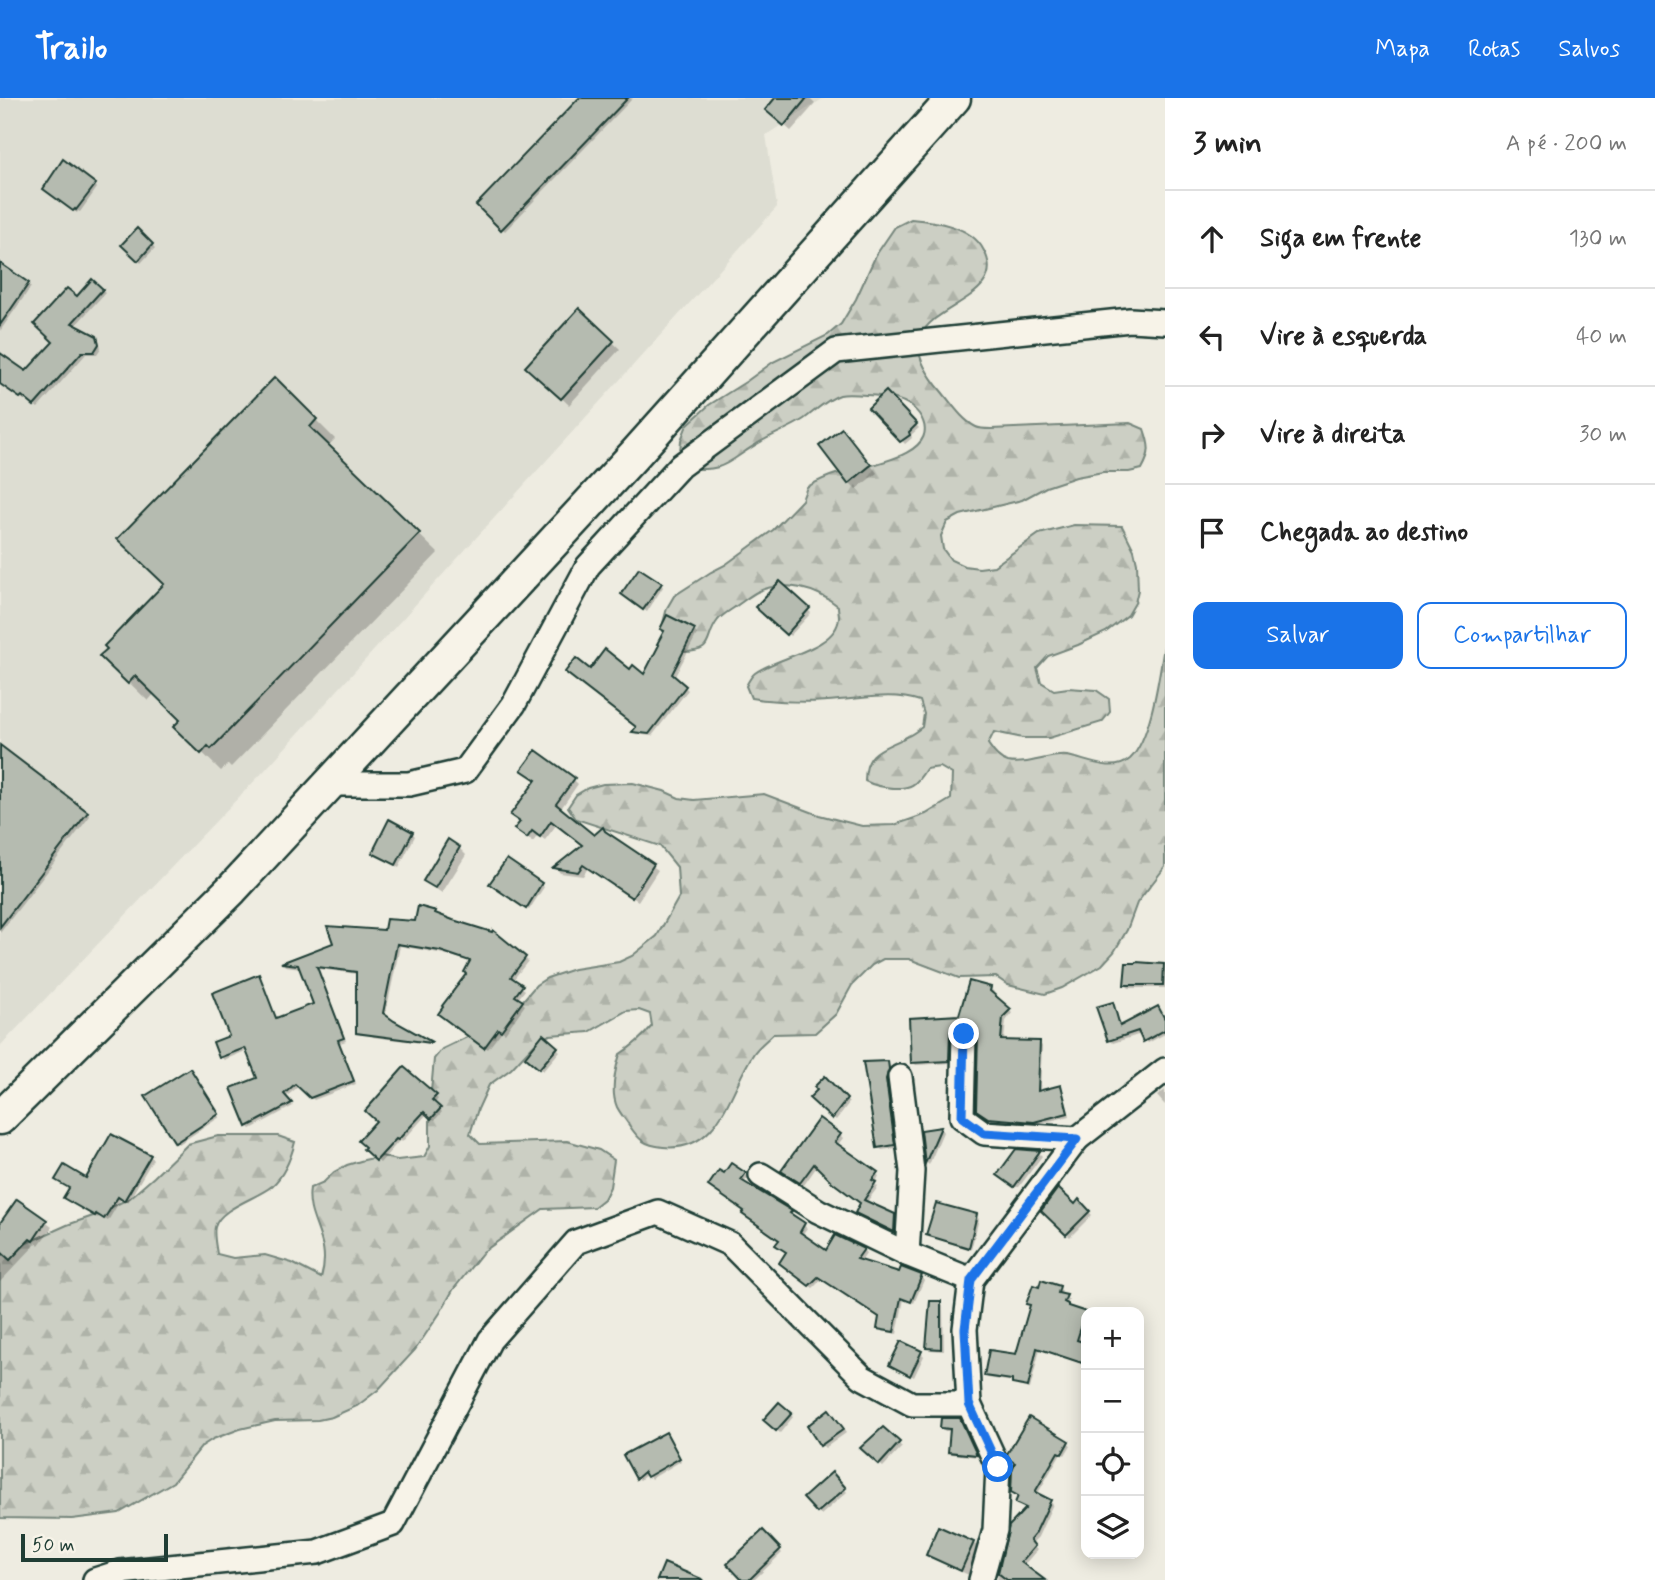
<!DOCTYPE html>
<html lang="pt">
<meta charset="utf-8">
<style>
:root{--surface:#fff;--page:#f2f2f2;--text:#222;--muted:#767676;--line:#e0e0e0;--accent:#1a73e8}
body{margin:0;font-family:Mynerve,sans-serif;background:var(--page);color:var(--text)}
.controls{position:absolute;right:21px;bottom:21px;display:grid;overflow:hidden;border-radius:14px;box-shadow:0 4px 18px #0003}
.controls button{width:63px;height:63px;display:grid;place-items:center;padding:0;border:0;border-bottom:2px solid var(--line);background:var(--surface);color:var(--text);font:35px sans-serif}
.scale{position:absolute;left:21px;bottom:18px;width:147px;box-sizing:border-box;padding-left:7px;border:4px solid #1f3d34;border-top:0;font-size:19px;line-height:24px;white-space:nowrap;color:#1f3d34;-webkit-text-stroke:5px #f7f3e8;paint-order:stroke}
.stop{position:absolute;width:21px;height:21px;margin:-16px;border:5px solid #1a73e8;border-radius:50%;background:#fff}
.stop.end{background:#1a73e8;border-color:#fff;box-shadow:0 2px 7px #0008}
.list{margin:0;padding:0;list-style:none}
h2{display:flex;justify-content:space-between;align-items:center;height:91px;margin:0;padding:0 28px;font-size:30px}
h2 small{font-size:23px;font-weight:400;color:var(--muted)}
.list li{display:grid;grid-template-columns:46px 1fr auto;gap:21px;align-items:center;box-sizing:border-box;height:98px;padding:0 28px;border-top:2px solid var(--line)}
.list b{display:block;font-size:26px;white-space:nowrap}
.list em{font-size:23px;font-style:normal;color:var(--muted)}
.actions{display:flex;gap:14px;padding:21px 28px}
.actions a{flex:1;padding:16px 0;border:2px solid var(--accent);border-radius:14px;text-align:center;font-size:24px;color:var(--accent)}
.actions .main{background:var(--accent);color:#fff}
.icon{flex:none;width:38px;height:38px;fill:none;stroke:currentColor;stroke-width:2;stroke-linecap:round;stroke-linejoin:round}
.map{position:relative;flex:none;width:1165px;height:1482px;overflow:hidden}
header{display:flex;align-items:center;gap:42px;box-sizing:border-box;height:98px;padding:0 35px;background:var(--accent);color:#fff}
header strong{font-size:33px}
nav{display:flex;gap:38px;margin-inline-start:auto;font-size:24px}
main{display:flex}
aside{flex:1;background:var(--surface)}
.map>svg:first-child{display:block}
</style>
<header>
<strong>Trailo</strong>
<nav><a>Mapa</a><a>Rotas</a><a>Salvos</a></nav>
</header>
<main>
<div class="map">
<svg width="1165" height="1482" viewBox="0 0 1165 1482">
<defs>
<pattern id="forest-firs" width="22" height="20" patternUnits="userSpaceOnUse" patternTransform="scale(1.75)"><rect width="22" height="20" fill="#cccfc4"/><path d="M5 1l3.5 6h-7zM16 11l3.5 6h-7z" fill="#afb3a9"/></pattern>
</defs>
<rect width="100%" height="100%" fill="#eeece1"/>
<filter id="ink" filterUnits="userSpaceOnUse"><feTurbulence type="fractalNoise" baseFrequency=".0143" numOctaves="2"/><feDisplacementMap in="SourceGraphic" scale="14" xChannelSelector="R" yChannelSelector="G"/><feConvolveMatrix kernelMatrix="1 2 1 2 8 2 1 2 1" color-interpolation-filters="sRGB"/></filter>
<g filter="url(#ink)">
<polygon fill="#ddddd2" points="0,0 824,0 766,37 777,109 265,672 0,948"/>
<path fill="url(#forest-firs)" stroke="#76867c" stroke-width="2" d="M 911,121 C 934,123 971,128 983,151 C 1010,197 936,205 921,237 C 912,256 930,280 942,294 C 952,306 962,322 976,329 C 980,331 986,331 991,331 L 1130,325 L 1144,331 C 1150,348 1151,355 1142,371 L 1129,374 L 1103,374 L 1076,379 L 1046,389 L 1022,402 L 960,417 L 947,424 L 941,438 L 943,451 L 951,462 L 964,468 L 979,470 L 994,468 L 1039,436 L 1074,427 L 1122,428 L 1134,452 L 1137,465 L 1138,492 L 1135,505 L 1128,517 L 1106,534 L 1078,547 L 1048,558 L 1037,570 L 1041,584 L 1054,592 L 1068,590 L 1096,592 L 1109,601 L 1110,614 L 1102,624 L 1049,640 L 1023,640 L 994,634 L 988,646 C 993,653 998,661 1008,664 C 1027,668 1049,656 1067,658 C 1086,661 1113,676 1130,661 C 1152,640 1160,572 1165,542 L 1165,769 L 1137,805 L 1127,832 L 1114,854 L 1102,867 L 1062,890 L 1045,896 L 1008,887 L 996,879 L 959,880 L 909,861 L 883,861 L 872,867 L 852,887 L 836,916 L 815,935 L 773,936 C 767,942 759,948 754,955 C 729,992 721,1055 663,1049 C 644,1047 639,1042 629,1027 C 625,1021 620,1015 617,1009 C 610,993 615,972 620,956 C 633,948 642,940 652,928 L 650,916 L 639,912 L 626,913 L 589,934 L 550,937 L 538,942 L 511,971 L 489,987 L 478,1011 L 470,1036 L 480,1046 L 567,1043 L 599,1052 L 614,1062 L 610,1089 L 604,1101 L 594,1109 L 543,1111 L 483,1154 L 453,1192 L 440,1215 L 415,1252 L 378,1292 L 357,1308 L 332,1319 L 318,1322 L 275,1323 L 240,1331 L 213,1341 L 202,1348 L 173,1384 L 119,1415 L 72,1421 L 0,1420 L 0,1157 L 67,1127 L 96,1117 L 130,1100 L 154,1079 L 188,1046 L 218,1038 L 278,1038 L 295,1044 C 291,1060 284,1077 272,1088 C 258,1100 220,1110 215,1129 C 213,1136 216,1149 217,1156 L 233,1160 L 265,1157 L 292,1165 L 321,1180 C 333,1140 305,1124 310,1090 L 324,1084 L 334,1074 L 347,1067 L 364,1062 L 382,1058 L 397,1062 L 424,1059 L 430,1048 L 430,1004 L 434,961 L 442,951 L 509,919 L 536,887 L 547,880 L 574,871 L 619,864 L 632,858 L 657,838 L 679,799 L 677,769 L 660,748 L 576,721 L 568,709 L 576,697 L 588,690 L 603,686 L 633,685 L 664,693 L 679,700 L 694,702 L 764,696 L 819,717 L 862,728 L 894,727 L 909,722 L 926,716 L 951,701 L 952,676 L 940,669 L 926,671 C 916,687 911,691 893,690 C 882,689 875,688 865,683 C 865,651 885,651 908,638 C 913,636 918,632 922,629 L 924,616 L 920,603 C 894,594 866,600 839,602 C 814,605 775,604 751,600 L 746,588 C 748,584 751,578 755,575 C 776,559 838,551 839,519 C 839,515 838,512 838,508 C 817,491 783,481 757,494 C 751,497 745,502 739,506 C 733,511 723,516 718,522 C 703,541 716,554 683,554 L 663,525 L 667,510 L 674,498 L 711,474 L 725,467 L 773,432 L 802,402 L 807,389 C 816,384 826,379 836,376 C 860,369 948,358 919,316 C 907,300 886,298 866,297 C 858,297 848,295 840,297 C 827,301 815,313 804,321 C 789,331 777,334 762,343 C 732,359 723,379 685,368 L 680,355 L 681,342 L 687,327 L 709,307 L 747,283 L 773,264 L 828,237 L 841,226 L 856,201 L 876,157 L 895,129 Z"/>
<g fill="#0003">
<polygon points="581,0 633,0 505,133 478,107"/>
<polygon points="777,0 809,0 815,6 791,33 774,18"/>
<polygon points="95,87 97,90 80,114 78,113 77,115 48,94"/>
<polygon points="137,133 155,150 141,165 124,147"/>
<polygon points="0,167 31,189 0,233"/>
<polygon points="92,183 105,195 75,228 96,239 99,242 101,250 97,256 86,256 38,310 25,300 24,302 0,285 0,267 27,276 56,244 77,201"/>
<polygon points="579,213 620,251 569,307 528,268"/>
<polygon points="275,281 335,341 328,348 438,455 231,669 228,666 221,673 176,629 182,622 155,595 148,603 102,558 166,487"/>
<polygon points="886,296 919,330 911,337 912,340 905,346 871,310"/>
<polygon points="849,339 877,375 856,391 849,384"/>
<polygon points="780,485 811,515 790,538 758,509"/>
<polygon points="661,486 663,489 647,514 627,499"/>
<polygon points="694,533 697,536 674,580 688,592 652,638 636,636 634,634 638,629 590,574 630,573 645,579"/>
<polygon points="0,650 90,718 0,835"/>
<polygon points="573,681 578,686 560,712 594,739 608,737 658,772 638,803 588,770 583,778 560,775 556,770 584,747 557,726 545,742 538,737 533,744 522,736"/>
<polygon points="412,735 415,738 399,769 377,757"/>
<polygon points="448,743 459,750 466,757 442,795 433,789 426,783"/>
<polygon points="507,763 544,789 529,812 494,789"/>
<polygon points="435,814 438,817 492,836 494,834 528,863 513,882 525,892 518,901 525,907 505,935 502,933 488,951 444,919 468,876 471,864 444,856 400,848 385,919 430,946 373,939 369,934 361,937 358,935 358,876 319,871 346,943 340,945 356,986 314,1002 299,988 286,999 293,1008 251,1031 248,1028 259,981 248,952 224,962 221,959 258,878 261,881 277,921 315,907 301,870 285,868 284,866 336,846 386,834 416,824"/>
<polygon points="1164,868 1165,869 1165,890 1129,890 1126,887"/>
<polygon points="970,885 991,891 994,894 992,897 1012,915 1006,923 1004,943 1039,945 1042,948 1040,994 1060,989 1063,992 1070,1018 1038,1026 993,1023 981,1015 980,936 976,926 969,924 961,926 954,932 952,939 952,965 916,967 913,964 961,918"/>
<polygon points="1112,906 1115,909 1121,929 1165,921 1165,936 1148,945 1141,936 1113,945 1110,942"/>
<polygon points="543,939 560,953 543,973 527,959"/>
<polygon points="887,965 890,968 891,975 888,985 897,1050 882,1052 879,1049"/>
<polygon points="404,971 438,1001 434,1006 442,1014 435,1022 427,1016 402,1044 400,1042 380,1065 366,1051"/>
<polygon points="192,976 220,1019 179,1046 176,1044"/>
<polygon points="825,980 849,1005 836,1022 811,1000 819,992"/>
<polygon points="1165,992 1165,1007 1157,998"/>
<polygon points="941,1031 943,1034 929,1067 927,1065 923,1034"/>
<polygon points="840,1037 843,1040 837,1048 879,1078 875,1086 878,1089 866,1105 894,1118 898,1121 897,1136 860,1118 857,1115 862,1105 818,1067 804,1087 787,1076"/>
<polygon points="1038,1054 1042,1058 1019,1089 1014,1089 1002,1080"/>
<polygon points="150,1058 153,1061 128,1104 121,1101 108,1123 99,1118 98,1120 68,1102 70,1090 87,1082"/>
<polygon points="745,1076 748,1079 743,1086 791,1114 794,1117 793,1119 807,1130 802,1137 827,1154 863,1152 866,1155 860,1164 900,1176 921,1179 924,1182 914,1205 904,1201 897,1236 882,1233 879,1230 881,1220 822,1181 813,1190 784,1168 788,1154 781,1142 746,1114 724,1077"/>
<polygon points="17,1103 52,1129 39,1147 37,1145 0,1184 0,1129"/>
<polygon points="1079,1104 1092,1117 1070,1139 1043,1113 1075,1108"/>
<polygon points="976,1118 979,1121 971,1152 931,1139 928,1136"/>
<polygon points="1059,1190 1062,1193 1060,1198 1069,1202 1067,1207 1071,1210 1086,1217 1086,1224 1080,1245 1086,1247 1085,1267 1040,1251 1030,1291 1017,1288 1014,1284 988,1280 985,1277 1017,1258 1031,1209 1028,1206"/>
<polygon points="940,1205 943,1208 944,1253 931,1252 928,1249"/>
<polygon points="921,1255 924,1258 914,1279 892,1267"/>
<polygon points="779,1307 793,1319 780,1335 766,1322"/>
<polygon points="832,1317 846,1335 825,1350 822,1347"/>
<polygon points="959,1322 963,1325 978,1359 953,1356 950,1354 952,1333 945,1333 942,1330"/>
<polygon points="883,1331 902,1349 883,1369 862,1350"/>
<polygon points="668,1339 681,1363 651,1381 647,1376 640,1382 637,1380"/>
<polygon points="1068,1345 1071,1347 1065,1357 1061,1355 1037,1397 1053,1406 1038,1439 1031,1446 1037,1452 1023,1468 1035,1482 997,1482 1011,1429 1027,1411 1017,1405 1020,1399 1013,1394"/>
<polygon points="832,1377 847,1394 821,1417 806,1400"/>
<polygon points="939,1431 976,1447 979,1450 971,1478 931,1460 928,1457"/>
<polygon points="763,1435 782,1455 754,1482 745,1482"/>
</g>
<g fill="#b5bbb0" stroke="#1f3d34" stroke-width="2">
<polygon points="579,0 628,0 501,132 476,107"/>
<polygon points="775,0 807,0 784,28 765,12"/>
<polygon points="63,61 96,86 76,112 75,111 73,113 43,91"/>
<polygon points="137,130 153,146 138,163 121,147"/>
<polygon points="0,165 29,185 0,227"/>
<polygon points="92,181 103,191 72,225 97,238 99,246 94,254 82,254 34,308 22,298 20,300 0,286 0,255 26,273 53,244 34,226 67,190 77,198"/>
<polygon points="579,210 614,243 561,301 525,269"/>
<polygon points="275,279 317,321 310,329 420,435 211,651 208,648 201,656 173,629 180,622 135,578 128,586 99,558 107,551 104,548 164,486 117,441"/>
<polygon points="886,293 917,326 909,334 910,337 900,344 868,310"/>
<polygon points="842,330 871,367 848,386 819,348"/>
<polygon points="639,470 662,485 643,512 621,496"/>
<polygon points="780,483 810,510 786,537 755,509"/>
<polygon points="667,517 695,531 672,576 686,588 649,636 632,634 636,629 565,574 576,560 590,571 605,551 630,571 633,567 644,576 659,547 657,546 664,533 660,531"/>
<polygon points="0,647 88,714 0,829"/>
<polygon points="536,652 575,680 556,706 594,737 603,729 605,733 654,766 632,800 583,767 578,774 553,770 582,747 551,723 540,739 532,733 527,740 514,731 520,724 510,717 536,682 521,672"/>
<polygon points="389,721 413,734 396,767 372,755"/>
<polygon points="448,741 460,749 435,790 423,783"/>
<polygon points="507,761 542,785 526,811 489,786"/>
<polygon points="418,808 436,813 435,815 453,822 492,834 493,832 526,859 511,879 523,887 515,898 523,903 501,933 498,931 484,950 438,916 443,909 442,908 466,876 464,874 470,863 440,853 397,846 383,915 394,923 432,944 431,945 356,935 356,874 317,869 344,940 338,942 354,983 310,1000 295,986 284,996 292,1005 247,1029 231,990 257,980 245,950 219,960 213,944 229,938 212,895 259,876 276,920 313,906 298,867 281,865 333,845 327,828 384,832 386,821 415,823"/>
<polygon points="1136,864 1164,866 1163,887 1124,887 1126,865 1136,865"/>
<polygon points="969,883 991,889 990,893 1011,911 1003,919 1001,942 1040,943 1038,993 1061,987 1068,1015 1034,1024 988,1020 976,1012 978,936 976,929 971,924 964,922 958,923 952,929 950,936 949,963 911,965 909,920 959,917"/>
<polygon points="1113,904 1120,928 1158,908 1165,921 1165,932 1143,944 1138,933 1108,943 1096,909"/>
<polygon points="543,936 558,949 539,971 525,959"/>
<polygon points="888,963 889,971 886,981 895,1047 877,1050 863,964"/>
<polygon points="404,969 437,997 432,1002 441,1010 431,1021 424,1014 398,1042 396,1041 376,1063 363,1051 365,1049 358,1043 376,1023 365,1013"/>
<polygon points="190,970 219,1016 175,1045 145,998"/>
<polygon points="825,978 847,1001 832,1021 809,1000 817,992 814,989"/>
<polygon points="819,1020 841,1036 835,1044 878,1074 872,1082 876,1084 864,1102 895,1116 894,1134 855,1115 860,1105 832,1084 814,1066 800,1085 781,1073"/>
<polygon points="941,1029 925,1066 921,1032"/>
<polygon points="111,1036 151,1057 124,1103 118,1099 104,1121 96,1116 95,1118 63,1100 69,1090 55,1082 64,1067 86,1080"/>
<polygon points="1016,1051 1040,1053 1014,1089 997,1077"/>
<polygon points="731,1065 746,1075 741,1082 792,1113 790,1115 805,1125 800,1134 826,1152 835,1137 864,1151 857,1161 899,1174 901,1169 922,1177 911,1204 901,1200 894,1234 877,1231 879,1219 818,1179 809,1188 779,1165 786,1154 775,1147 779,1142 742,1116 744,1113 708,1088 719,1072 724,1075"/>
<polygon points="1058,1090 1075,1106 1079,1101 1090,1113 1066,1137 1041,1113"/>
<polygon points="17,1101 47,1122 33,1143 30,1141 10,1162 0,1153 0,1125"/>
<polygon points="936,1105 977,1116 969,1150 926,1137"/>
<polygon points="1041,1182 1060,1188 1058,1195 1067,1197 1064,1204 1068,1206 1068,1208 1086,1214 1077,1242 1086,1245 1086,1255 1082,1265 1037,1250 1028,1289 1012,1286 1012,1282 984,1278 989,1252 1016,1256 1030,1207 1026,1206 1033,1187 1039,1189"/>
<polygon points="930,1203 941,1203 941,1251 926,1250"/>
<polygon points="901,1243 922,1253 910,1278 889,1267"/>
<polygon points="779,1304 792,1315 776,1333 763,1322"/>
<polygon points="829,1311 844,1331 820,1348 807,1328"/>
<polygon points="1029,1319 1069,1343 1062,1356 1058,1354 1035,1394 1051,1402 1035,1436 1030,1442 1035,1448 1021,1464 1045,1482 1007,1482 998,1475 1009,1428 1026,1410 1015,1405 1018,1398 1011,1394 1012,1372 1015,1365 1010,1362 1007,1356"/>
<polygon points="941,1320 960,1320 977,1357 948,1354 950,1331 940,1330"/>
<polygon points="883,1329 900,1344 879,1367 860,1350"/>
<polygon points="666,1334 680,1360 647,1379 644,1374 636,1381 623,1357"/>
<polygon points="832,1374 846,1390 817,1415 803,1400"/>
<polygon points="938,1428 974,1444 961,1473 926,1457"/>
<polygon points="763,1432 781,1451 749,1482 742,1482 727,1466"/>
<polygon points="664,1465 704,1482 657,1482"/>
</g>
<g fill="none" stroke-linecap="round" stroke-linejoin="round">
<defs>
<g id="minor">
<polyline points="330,686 409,686 465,673 514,606 588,468 680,368 836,253 1130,222 1165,224"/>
<polyline points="964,936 962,1019 984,1035 1077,1041"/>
<polyline points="900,979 912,1073 907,1156"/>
<polyline points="761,1077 818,1113 907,1156 971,1182"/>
<polyline points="95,1482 120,1474 317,1454 393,1426 490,1242 576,1144 658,1114 730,1146 862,1279 912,1306 969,1306"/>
<polyline points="981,1482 995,1432 998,1369 969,1306 965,1231 971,1182 1077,1041 1165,972"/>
</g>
<polyline id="secondary" points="0,1020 232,791 635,356 954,0"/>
</defs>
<use href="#minor" stroke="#1f3d34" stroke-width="28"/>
<use href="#secondary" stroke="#1f3d34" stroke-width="37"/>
<use href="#minor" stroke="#f7f3e8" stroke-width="23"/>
<use href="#secondary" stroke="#f7f3e8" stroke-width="32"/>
</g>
</g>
<g fill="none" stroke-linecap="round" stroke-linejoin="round" filter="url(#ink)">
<polyline stroke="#1a73e8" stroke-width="9" points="964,936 962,1019 984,1035 1077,1041 971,1182 965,1231 969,1306 998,1369"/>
</g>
</svg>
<div class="controls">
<button>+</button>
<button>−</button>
<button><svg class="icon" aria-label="locate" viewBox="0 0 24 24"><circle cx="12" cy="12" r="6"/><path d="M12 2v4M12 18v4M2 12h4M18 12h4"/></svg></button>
<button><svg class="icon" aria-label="layers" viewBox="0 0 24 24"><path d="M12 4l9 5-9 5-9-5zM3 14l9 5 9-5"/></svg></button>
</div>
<div class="scale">50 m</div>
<div class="stop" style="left:998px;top:1369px"></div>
<div class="stop end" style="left:964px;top:936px"></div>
</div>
<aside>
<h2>3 min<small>A pé · 200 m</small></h2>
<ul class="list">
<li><svg class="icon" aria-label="ahead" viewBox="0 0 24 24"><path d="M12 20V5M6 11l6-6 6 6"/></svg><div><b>Siga em frente</b></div><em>130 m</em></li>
<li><svg class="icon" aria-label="left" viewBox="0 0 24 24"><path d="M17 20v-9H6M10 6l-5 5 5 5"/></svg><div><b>Vire à esquerda</b></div><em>40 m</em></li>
<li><svg class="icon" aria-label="right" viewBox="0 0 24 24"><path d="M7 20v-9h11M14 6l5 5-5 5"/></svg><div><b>Vire à direita</b></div><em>30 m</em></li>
<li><svg class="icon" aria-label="arrive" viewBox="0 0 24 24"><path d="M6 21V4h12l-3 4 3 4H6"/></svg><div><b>Chegada ao destino</b></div></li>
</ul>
<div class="actions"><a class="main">Salvar</a><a>Compartilhar</a></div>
</aside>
</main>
